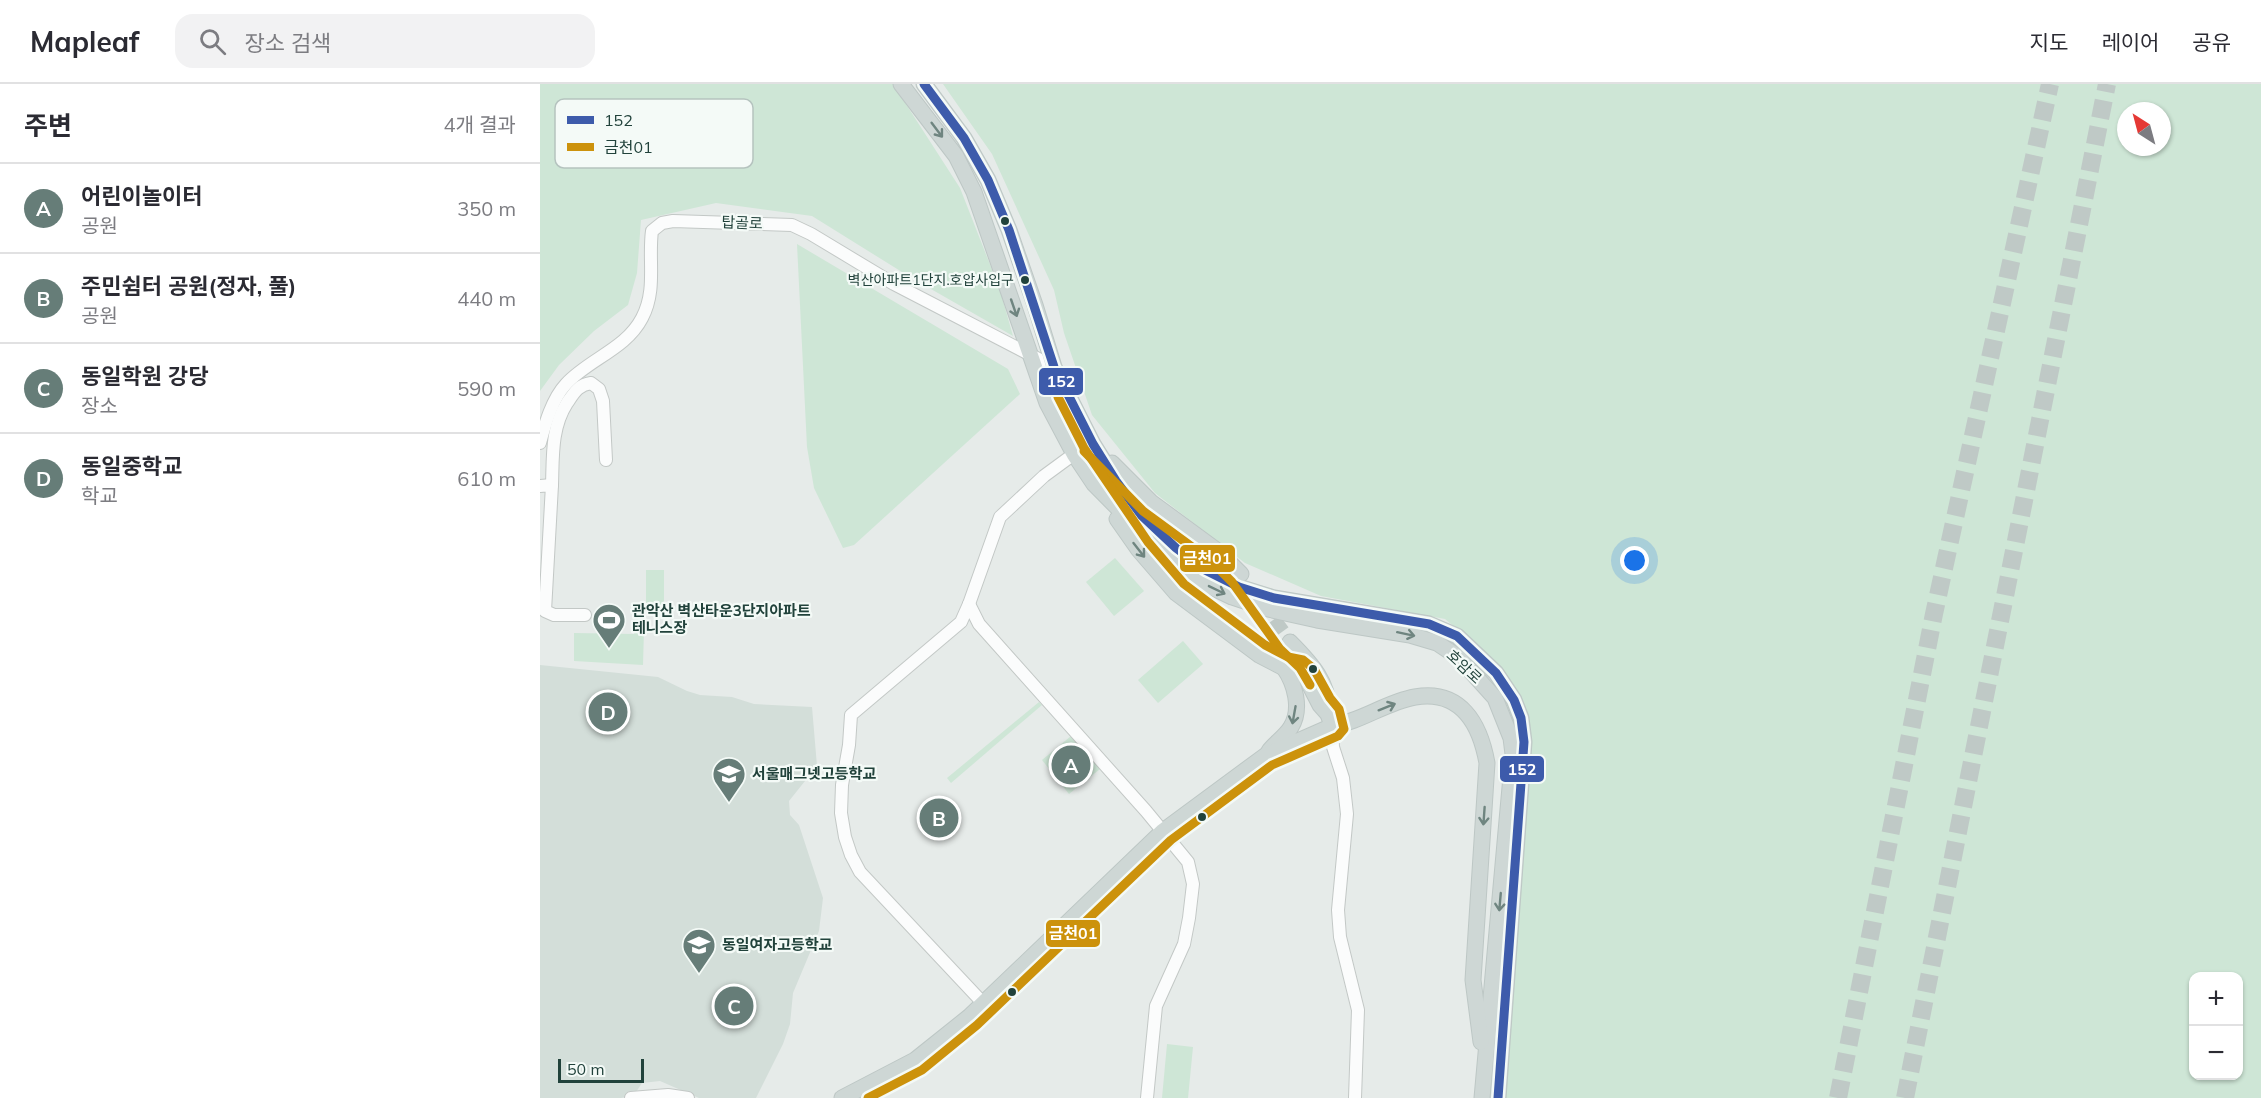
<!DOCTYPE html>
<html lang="ko">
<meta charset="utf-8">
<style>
:root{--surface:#fff;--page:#f2f2f3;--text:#2b2b33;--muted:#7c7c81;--line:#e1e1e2;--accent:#667d78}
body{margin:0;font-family:Mulish,"Noto Sans KR",sans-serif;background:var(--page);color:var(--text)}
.controls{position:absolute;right:18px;bottom:18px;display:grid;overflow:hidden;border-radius:12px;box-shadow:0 2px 4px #0004}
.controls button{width:54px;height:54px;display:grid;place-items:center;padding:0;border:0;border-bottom:2px solid var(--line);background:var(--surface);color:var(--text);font:30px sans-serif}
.compass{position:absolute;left:1577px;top:18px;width:54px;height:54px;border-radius:50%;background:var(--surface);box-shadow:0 2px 4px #0004;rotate:324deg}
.scale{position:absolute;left:18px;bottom:15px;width:86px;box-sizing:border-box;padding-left:6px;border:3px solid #21423b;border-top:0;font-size:16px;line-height:21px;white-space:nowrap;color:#21423b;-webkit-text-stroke:4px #f4faf7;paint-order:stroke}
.you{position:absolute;left:1095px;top:477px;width:21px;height:21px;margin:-15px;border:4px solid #fff;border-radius:50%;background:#1a73e8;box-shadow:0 0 0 9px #1a73e833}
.badge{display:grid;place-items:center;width:39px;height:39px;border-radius:50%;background:var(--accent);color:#fff;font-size:20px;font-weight:700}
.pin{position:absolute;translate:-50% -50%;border:3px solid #fff;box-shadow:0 2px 6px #0006}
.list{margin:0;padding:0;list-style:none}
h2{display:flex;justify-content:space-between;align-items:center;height:78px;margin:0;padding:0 24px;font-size:26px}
h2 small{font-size:20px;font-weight:400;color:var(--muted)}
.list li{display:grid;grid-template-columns:39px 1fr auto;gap:18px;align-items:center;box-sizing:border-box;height:90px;padding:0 24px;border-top:2px solid var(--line)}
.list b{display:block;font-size:22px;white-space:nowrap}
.list p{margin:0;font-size:20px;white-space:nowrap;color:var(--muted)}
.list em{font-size:20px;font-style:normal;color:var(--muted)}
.icon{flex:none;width:33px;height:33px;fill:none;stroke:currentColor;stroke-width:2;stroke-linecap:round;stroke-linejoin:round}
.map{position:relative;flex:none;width:1721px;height:1014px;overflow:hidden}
header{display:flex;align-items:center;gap:36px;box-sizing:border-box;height:84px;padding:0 30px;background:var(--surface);border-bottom:2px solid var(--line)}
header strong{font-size:28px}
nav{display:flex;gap:33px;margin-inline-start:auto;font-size:21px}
.search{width:420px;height:54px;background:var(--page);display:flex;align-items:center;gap:15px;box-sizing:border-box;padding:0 21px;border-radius:18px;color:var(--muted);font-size:22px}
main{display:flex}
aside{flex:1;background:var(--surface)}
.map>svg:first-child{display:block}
</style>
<header>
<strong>Mapleaf</strong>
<div class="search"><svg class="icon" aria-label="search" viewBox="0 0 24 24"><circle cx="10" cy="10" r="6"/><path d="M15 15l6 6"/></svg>장소 검색</div>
<nav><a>지도</a><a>레이어</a><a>공유</a></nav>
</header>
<main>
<aside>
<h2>주변<small>4개 결과</small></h2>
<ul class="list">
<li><span class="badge">A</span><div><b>어린이놀이터</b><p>공원</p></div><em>350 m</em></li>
<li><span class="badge">B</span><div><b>주민쉼터 공원(정자, 풀)</b><p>공원</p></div><em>440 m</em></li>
<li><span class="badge">C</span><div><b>동일학원 강당</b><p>장소</p></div><em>590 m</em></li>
<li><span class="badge">D</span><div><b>동일중학교</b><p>학교</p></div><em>610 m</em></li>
</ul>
</aside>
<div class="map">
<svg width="1721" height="1014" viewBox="0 0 1721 1014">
<rect width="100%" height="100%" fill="#e6ebe9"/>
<polygon fill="#d3ded9" points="0,581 118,593 147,607 160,611 192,613 214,620 272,623 277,682 249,717 250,731 259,741 283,814 279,847 253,909 250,940 243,960 216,1014 159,1014 120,997 102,999 94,1011 81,1014 0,1014"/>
<g fill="#cee6d6" fill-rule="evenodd">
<polygon points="0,0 353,0 420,104 460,206 473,252 370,193 272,132 176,119 101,136 97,189 88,221 54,247 19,281 0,307"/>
<path d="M 403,0 L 1721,0 L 1721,1014 L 965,1014 L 987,632 L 943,567 L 905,535 L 781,512 L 705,479 L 615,409 L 552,331 L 524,249 L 514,206 L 452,70 ZM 1586,27 L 1622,27 L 1622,63 L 1586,63 ZM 1654,892 L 1698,892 L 1698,992 L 1654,992 Z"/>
<polygon points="257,160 468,285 480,310 314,461 303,464 274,404 267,363"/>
<polygon points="575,474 604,507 574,532 546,498"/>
<polygon points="106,486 124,486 124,529 106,527"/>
<polygon points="95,545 104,546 103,581 34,577 34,549 94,550"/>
<polygon points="643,557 663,580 618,619 598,596"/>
<polygon points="499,618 502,621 411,699 407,694"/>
<polygon points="531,652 560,685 529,710 502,676"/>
<polygon points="399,718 416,739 399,752 383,730"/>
<polygon points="627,960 653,963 648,1014 622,1014"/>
</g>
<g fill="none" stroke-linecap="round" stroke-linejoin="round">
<polyline stroke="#a3d2dd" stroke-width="4" points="696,702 753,667"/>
<polyline stroke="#bfc9c6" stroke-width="15" stroke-dasharray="15 8" stroke-linecap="butt" points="720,517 750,558"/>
<g stroke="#bfc9c6" stroke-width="18" stroke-dasharray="18 9" stroke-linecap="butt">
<polyline points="1298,1014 1394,530 1510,0"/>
<polyline points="1365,1014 1567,0"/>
</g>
<defs>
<g id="minor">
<path d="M 0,359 C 5,340 12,315 26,300 C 49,275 86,265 102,234 C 117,206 108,176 112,147 L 122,139 L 133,137 L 252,141 L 271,150 L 354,200 L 514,283"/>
<path d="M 12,401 C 13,373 11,344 27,319 C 34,309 38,301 51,299 L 59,305 L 63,317 L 66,376"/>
<polyline points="0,402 12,401 5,527 14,531 45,531"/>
<polyline points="429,520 460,433 504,392 534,370"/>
<polyline points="792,642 793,663 803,694 807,730 798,826 800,853 818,926 815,1014"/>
<polyline points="443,919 320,788 311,771 305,753 301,729 302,701 309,661 311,631 421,538 429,520 439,540 606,727 648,778 653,800 649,834 644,860 616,922 607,1014"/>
<polyline points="91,1014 128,1011 148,1014"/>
</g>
<g id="major">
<polyline points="361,0 416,72 434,108 507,319 534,370 554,400 626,473 655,495 692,513 728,525 777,536 870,551 897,559 918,573 955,614 971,654 973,670 942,1014"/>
<polyline points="384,0 424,54 448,96 469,146 495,221 514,283 553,360 576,397 602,432 636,464 665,486 699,503 734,514 889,540 917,552 956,589 974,616 981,634 984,658 958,1014"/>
<polyline points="572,379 611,418 679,468 701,490"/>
<path d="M 723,572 C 737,575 744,571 750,558 C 770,578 791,600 788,630"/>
<path d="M 792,642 C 821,638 846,618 875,613 C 921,605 940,640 947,679 L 933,896 L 941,958"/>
<path d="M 729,667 C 735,659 746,652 751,643 C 762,625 755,600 744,584"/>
<polyline points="302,1014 375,976 430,932 623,747 726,671 792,642 788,630 780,621 766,594 758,587 744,584 719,571 636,509 598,465 577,435"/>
</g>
</defs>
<use href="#minor" stroke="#c3c8c6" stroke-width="14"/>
<use href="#major" stroke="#bdc7c5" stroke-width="17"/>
<use href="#minor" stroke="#fbfcfc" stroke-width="12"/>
<use href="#major" stroke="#ced7d5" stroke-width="15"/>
<defs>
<polyline id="bus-1" points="384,0 424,54 448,96 469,146 514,283 553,360 576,397 602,432 636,464 665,486 699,503 734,514 889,540 917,552 956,589 974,616 981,634 984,658 958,1014"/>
<g id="bus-2">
<polyline points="544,367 603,427 671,477 692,498 740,565 760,584 770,601"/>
<polyline points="328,1014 382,986 437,941 631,756 732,681 798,652 804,645 799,625 790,614 774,585 763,576 748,573 725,561 644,500 608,458 544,364 518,313"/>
</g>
</defs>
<use href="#bus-1" stroke="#f4faf7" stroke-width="14"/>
<use href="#bus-2" stroke="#f4faf7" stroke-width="14"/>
<use href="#bus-1" stroke="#3d5bab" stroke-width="9"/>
<use href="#bus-2" stroke="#cc920c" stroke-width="9"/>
</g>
<defs><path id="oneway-shaft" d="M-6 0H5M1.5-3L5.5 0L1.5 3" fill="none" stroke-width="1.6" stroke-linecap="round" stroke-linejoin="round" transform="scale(1.5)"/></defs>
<g stroke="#6f8580">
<use href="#oneway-shaft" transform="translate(397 46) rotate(53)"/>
<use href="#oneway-shaft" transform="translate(474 224) rotate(71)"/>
<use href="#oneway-shaft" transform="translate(599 466) rotate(52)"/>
<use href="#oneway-shaft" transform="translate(677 506) rotate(26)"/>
<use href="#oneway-shaft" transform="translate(866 550) rotate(12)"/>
<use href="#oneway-shaft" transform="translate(847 623) rotate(-22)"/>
<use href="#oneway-shaft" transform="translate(754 631) rotate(100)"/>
<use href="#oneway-shaft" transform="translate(944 732) rotate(94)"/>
<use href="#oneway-shaft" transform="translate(960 818) rotate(95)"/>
</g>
<defs>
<symbol id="stadium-pin" viewBox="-11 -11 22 30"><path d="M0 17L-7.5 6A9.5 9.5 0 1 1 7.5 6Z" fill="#667d78" stroke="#f4faf7"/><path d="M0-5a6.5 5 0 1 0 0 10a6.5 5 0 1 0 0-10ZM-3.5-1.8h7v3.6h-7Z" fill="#fff"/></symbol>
<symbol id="school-pin" viewBox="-11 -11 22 30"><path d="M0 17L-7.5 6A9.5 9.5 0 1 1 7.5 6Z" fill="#667d78" stroke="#f4faf7"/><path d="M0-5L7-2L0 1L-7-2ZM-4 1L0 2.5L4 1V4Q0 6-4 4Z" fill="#fff"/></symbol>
</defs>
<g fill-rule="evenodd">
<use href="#stadium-pin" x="50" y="517" width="38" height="52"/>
<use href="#school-pin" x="170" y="671" width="38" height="52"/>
<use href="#school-pin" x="140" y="842" width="38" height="52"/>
</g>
<g fill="#21423b" stroke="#f4faf7" stroke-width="2">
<circle cx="465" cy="137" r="5"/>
<circle cx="485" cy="196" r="5"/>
<circle cx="773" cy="585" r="5"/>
<circle cx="662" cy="733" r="5"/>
<circle cx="472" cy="908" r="5"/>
</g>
<g text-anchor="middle" stroke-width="4.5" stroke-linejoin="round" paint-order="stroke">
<g font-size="14" fill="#21423b" stroke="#f4faf7" text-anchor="end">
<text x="474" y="201">벽산아파트1단지.호압사입구</text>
</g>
<g font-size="15" fill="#21423b" stroke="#f4faf7">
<text transform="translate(202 139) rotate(2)" y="5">탑골로</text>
<text transform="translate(924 583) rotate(43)" y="5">호암로</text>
</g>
<g font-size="15" font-weight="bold" fill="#21423b" stroke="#f4faf7" text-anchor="start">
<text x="92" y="532">관악산 벽산타운3단지아파트<tspan x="92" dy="17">테니스장</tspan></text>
<text x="212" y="695">서울매그넷고등학교</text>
<text x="182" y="866">동일여자고등학교</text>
</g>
</g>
<rect x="15" y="15" width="198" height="69" rx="9" fill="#f4faf7" stroke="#b5c3bf" stroke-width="1.5"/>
<rect x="27" y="32" width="27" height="8" fill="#3d5bab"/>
<rect x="27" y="59" width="27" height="8" fill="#cc920c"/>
<g font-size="16" fill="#21423b">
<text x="64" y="42">152</text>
<text x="64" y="69">금천01</text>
</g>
<g stroke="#f4faf7" stroke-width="2">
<rect x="498" y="283" width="46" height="29" rx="6" fill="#3d5bab"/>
<rect x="639" y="460" width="57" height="29" rx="6" fill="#cc920c"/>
<rect x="959" y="671" width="46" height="28" rx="6" fill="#3d5bab"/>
<rect x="505" y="835" width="56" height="29" rx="6" fill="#cc920c"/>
</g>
<g font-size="16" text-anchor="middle" font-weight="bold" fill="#fff">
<text x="521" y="303">152</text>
<text x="667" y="480">금천01</text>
<text x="982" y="691">152</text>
<text x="533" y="855">금천01</text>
</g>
</svg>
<div class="controls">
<button>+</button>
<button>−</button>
</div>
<svg class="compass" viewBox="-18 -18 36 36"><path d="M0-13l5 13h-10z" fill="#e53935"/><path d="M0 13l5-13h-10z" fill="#7c7c81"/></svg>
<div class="scale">50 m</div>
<div class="you"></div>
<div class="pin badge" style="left:531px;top:681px">A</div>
<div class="pin badge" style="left:399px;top:734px">B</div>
<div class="pin badge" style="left:194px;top:922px">C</div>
<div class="pin badge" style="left:68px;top:628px">D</div>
</div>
</main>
